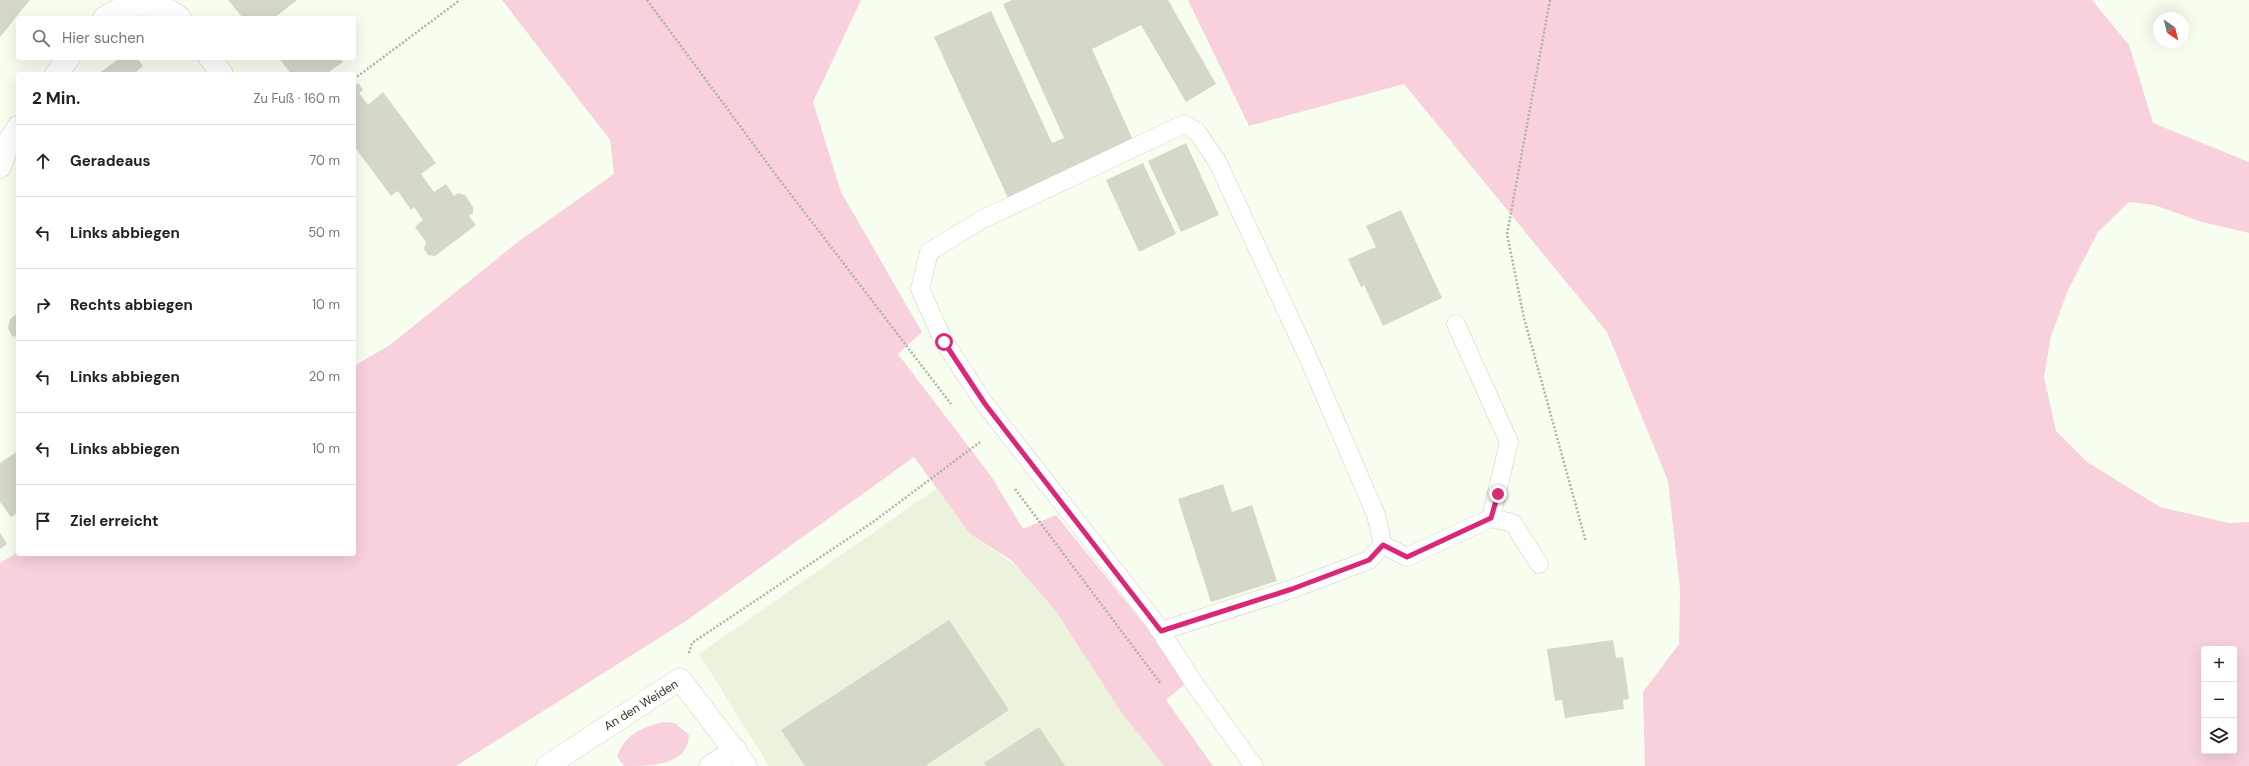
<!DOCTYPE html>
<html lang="de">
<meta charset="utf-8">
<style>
:root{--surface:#fff;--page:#f6f6f6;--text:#222;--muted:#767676;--line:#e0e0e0}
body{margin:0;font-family:"DM Sans",sans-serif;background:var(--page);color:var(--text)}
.controls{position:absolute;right:12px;bottom:12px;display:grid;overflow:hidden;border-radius:4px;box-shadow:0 4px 16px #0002}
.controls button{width:36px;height:36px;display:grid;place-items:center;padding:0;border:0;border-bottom:1px solid var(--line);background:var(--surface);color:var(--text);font:20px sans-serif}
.compass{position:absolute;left:2153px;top:12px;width:36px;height:36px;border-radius:50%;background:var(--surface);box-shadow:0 4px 16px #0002;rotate:145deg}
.stop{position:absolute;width:12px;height:12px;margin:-9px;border:3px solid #db2777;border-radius:50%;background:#fff}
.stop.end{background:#db2777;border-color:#fff;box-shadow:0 1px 4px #0008}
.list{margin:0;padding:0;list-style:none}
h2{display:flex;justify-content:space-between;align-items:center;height:52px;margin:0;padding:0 16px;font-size:17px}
h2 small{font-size:13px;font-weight:400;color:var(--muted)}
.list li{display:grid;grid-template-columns:26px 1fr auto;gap:12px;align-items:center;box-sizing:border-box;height:72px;padding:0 16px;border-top:1px solid var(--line)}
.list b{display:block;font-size:15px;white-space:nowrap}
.list em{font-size:13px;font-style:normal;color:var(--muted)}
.icon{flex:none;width:22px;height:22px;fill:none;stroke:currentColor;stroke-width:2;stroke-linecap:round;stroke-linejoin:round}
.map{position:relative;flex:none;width:2249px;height:766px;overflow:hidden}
.search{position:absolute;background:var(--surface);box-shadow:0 4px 16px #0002;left:16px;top:16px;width:340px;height:44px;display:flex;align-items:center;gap:10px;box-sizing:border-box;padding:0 14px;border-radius:4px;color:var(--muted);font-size:15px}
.panel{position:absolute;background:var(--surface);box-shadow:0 4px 16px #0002;left:16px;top:72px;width:340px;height:484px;border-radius:4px}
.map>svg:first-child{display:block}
</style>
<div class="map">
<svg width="2249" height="766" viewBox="0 0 2249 766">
<rect width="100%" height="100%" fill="#f8feef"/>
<polygon fill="#ebf3dd" points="937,488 970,534 1014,564 1055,610 1121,712 1164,766 769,766 699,654"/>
<g fill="#f9d1dd" fill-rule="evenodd">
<polygon points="502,0 861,0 813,102 841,192 922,332 898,354 991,476 1023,529 1056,515 1148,629 1185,684 1166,700 1213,766 1164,766 1121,712 1055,610 1011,560 970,534 914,457 686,621 456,766 0,766 0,563 18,552 18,554 354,554 354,366 390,345 519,241 614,174 610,140"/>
<path d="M 1188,0 L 2092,0 L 2129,45 L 2153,123 L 2249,162 L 2249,233 L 2202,222 L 2154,205 L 2129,202 L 2098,232 L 2068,290 L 2051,336 L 2044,377 L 2056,431 L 2087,462 L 2160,507 L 2229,523 L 2249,522 L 2249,766 L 1645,766 L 1643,692 L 1679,644 L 1680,589 L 1668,481 L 1607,332 L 1404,84 L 1249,126 ZM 2204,649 L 2234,649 L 2234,751 L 2204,751 Z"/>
<path d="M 663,722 L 675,723 L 689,735 C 688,766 651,766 624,766 L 617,756 C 625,735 642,727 663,722 Z"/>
</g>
<g fill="#d3d8c9">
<polygon points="0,0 30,0 0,37"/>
<polygon points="228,0 297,0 274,18 243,18"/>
<polygon points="1012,0 1168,0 1216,84 1186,102 1141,25 1092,49 1133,140 1008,198 934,37 991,11 1052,143 1064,138 1003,4"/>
<polygon points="120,58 137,58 143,66 135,73 136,74 98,74"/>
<polygon points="279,58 340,58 343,62 326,74 291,74"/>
<polygon points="358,83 363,90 359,93 368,105 383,92 436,163 421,174 434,192 446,184 454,196 458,193 465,195 473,207 473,213 469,216 476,225 435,256 428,255 424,249 426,242 415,227 423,220 414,207 411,210 398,191 391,196 354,146 354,86"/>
<polygon points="1186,143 1219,215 1181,232 1148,161"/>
<polygon points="1143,163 1176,234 1139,252 1106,180"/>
<polygon points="1401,210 1442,298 1383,326 1364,285 1361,287 1348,259 1376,247 1366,226"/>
<polygon points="18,313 18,337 12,336 8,328 10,319"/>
<polygon points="18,451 18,513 11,517 0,502 0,463"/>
<polygon points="1223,484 1232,512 1252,505 1277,581 1211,602 1178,499"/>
<polygon points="0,533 7,544 0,549"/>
<polygon points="949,620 1009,710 925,766 805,766 781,730"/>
<polygon points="1613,640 1616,658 1623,657 1629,699 1623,700 1624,709 1565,718 1562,700 1555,701 1547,649"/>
<polygon points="1039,727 1065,766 986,766 984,763"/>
</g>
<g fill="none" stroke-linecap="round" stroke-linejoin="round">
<defs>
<g id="lane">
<polyline points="1491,518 1513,523 1539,564"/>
<polyline points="1383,545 1407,557 1491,518 1509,442 1456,324"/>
<polyline points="1161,631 1292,589 1369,560 1383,545 1376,515 1307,355 1217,161 1197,132 1184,124 981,220 929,252 920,289 944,342 985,404 1151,617 1198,689 1254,766"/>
</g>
<g id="street">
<path d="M 104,18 C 128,1 159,0 180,18"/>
<polyline points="210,58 222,74"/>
<polyline points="56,74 69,58"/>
<polyline points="0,167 10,140 18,127"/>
<polyline points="547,766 680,679 746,766"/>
<polyline points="710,766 736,750"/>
</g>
</defs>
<use href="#lane" stroke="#cbd1c2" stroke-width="19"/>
<use href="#street" stroke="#cbd1c2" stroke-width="23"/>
<g stroke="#aeb3a7" stroke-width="2.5" stroke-dasharray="2 2" stroke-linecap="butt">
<polyline points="647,0 776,175 951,404"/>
<polyline points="1550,0 1507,234 1524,318 1586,542"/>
<polyline points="354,79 460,0"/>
<polyline points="1015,489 1161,684"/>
<polyline points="689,653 692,643 873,522 980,442"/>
</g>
<use href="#lane" stroke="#fff" stroke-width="18"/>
<use href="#street" stroke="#fff" stroke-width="22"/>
</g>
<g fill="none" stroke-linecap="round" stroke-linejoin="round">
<polyline stroke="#db2777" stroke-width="5" points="944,342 985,404 1161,631 1292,589 1369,560 1383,545 1407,557 1491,518 1498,494"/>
</g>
<g text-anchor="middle" stroke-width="3" stroke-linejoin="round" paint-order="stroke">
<g font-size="12" fill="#2e302b" stroke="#f8feef">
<text transform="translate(641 705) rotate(-32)" y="4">An den Weiden</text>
</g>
</g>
</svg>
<div class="controls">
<button>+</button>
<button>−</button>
<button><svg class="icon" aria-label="layers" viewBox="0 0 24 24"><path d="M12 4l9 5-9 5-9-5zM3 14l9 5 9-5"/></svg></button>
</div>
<svg class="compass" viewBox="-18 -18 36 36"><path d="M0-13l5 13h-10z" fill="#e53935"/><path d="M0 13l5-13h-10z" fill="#767676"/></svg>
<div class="stop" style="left:944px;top:342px"></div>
<div class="stop end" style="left:1498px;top:494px"></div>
<div class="search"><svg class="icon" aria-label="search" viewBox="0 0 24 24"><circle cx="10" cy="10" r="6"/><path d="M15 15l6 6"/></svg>Hier suchen</div>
<section class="panel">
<h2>2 Min.<small>Zu Fuß · 160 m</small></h2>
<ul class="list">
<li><svg class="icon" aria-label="ahead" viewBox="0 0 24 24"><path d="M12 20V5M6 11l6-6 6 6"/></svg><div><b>Geradeaus</b></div><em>70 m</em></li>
<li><svg class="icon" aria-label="left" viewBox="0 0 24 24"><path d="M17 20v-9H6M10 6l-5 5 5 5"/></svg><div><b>Links abbiegen</b></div><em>50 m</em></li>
<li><svg class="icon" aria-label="right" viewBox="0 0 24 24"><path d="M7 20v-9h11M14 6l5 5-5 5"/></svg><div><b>Rechts abbiegen</b></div><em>10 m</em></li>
<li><svg class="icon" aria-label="left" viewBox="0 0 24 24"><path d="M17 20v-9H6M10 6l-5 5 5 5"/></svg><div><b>Links abbiegen</b></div><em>20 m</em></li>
<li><svg class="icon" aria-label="left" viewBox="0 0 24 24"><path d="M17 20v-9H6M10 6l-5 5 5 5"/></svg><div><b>Links abbiegen</b></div><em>10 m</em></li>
<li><svg class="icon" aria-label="arrive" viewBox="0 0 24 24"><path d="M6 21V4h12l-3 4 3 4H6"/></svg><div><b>Ziel erreicht</b></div></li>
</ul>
</section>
</div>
